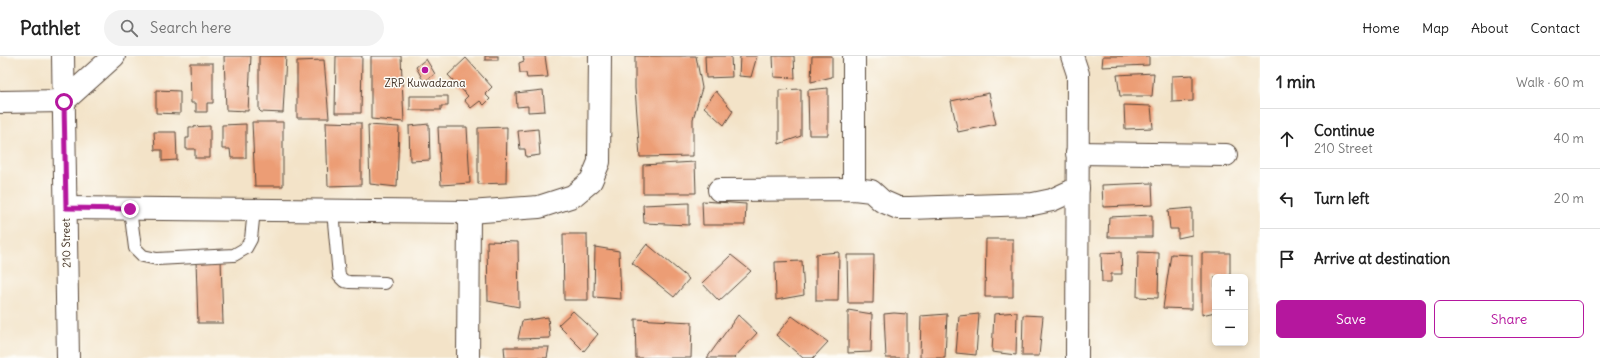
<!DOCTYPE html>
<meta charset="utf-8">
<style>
:root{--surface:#fff;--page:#f2f2f2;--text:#222;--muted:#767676;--line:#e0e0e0;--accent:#b5179e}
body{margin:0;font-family:Delius,sans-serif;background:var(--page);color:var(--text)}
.controls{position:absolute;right:12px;bottom:12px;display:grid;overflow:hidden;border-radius:6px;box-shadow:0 2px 6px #0003}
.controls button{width:36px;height:36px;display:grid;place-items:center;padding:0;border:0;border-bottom:1px solid var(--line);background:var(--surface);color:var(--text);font:20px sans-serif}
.stop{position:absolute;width:12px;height:12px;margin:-9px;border:3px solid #b5179e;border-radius:50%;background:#fff}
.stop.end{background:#b5179e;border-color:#fff;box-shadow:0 1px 4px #0008}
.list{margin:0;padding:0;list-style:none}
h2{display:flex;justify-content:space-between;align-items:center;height:52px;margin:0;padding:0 16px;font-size:17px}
h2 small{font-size:13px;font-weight:400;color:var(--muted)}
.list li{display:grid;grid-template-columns:26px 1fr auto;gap:12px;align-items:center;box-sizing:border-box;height:60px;padding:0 16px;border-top:1px solid var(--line)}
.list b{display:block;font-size:15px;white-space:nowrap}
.list p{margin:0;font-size:13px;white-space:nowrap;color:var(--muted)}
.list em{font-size:13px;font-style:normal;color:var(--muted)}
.actions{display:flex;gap:8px;padding:12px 16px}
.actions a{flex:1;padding:9px 0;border:1px solid var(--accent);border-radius:6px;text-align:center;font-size:14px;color:var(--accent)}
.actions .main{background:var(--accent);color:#fff}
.icon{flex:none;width:22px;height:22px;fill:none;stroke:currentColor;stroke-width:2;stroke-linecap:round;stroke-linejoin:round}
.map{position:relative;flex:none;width:1260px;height:302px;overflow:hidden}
header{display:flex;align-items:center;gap:24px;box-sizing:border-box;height:56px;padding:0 20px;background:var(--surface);border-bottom:1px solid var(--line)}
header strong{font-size:19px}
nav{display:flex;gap:22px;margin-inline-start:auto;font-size:14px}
.search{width:280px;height:36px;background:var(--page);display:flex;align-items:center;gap:10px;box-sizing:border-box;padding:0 14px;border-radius:22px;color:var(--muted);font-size:15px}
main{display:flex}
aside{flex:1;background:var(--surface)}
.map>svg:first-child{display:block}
</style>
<header>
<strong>Pathlet</strong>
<div class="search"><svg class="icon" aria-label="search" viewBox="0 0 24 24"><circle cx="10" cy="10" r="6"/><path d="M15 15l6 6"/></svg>Search here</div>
<nav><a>Home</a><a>Map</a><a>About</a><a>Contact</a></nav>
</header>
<main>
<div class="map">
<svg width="1260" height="302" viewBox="0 0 1260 302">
<rect width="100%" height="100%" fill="#fdfcf7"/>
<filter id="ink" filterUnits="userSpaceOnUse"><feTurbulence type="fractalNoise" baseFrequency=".025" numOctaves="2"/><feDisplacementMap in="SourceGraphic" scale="8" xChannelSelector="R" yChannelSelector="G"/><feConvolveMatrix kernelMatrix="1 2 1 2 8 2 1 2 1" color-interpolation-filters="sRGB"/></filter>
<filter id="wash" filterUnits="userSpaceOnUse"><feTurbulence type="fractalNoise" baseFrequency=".012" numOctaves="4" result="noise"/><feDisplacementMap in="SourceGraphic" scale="16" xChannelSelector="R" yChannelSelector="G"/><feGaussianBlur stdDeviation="0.9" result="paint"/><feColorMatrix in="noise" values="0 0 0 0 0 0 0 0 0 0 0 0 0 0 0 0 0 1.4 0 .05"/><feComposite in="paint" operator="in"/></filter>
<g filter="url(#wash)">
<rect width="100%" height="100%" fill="#f3e3c8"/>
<g id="blocks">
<g fill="#ec9d75">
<polygon points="224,0 251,0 248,55 226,54"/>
<polygon points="259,0 286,0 283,57 261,56 259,54"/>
<polygon points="336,0 362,0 361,57 335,57"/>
<polygon points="371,0 401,0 404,66 371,63"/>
<rect x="485" y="0" width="13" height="4"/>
<polygon points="523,0 545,0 548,21 527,22 526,17 520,17 519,7 524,5"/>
<polygon points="635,0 696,0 702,32 693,63 693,100 640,101 635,32"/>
<polygon points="705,0 731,0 732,21 706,22"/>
<polygon points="740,0 757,0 751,21 739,20"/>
<polygon points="773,0 794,0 795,22 774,21"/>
<polygon points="812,0 832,0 832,21 811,26"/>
<polygon points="1103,0 1149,0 1149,9 1102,11"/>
<polygon points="466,2 492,31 485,38 490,43 484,49 480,45 471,52 464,44 468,40 448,19"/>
<polygon points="426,3 435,18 424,26 416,11"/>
<polygon points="324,4 329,62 297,62 297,5"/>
<polygon points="190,7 213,7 213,47 207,47 207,56 196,56 196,47 191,47"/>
<polygon points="1154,17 1152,40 1120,40 1117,19"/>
<polygon points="1193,19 1193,45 1172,46 1172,20"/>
<polygon points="828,32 828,79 809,79 808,34"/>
<polygon points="801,33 801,80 779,88 779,34"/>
<polygon points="156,34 180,35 180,58 156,57"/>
<polygon points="543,34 545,55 528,56 528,50 517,51 516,37"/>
<polygon points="716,35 733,55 724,69 704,51"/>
<polygon points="989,37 996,68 958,76 951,45"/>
<polygon points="410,40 448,40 448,50 441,50 441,54 410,54"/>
<polygon points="1124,49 1151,50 1153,72 1125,73"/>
<polygon points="252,66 283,66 283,130 255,130"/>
<polygon points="326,66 361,67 361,129 328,130"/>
<polygon points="246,68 246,102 231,102 230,93 222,93 222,69"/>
<polygon points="429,68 430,104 410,105 409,70"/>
<polygon points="368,69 399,71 397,131 370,128"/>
<polygon points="210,70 210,102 195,102 195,93 186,93 186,82 189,82 189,71"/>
<polygon points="438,71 467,71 470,127 441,129"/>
<polygon points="507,71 506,127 478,128 478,72"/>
<polygon points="538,73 540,99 526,101 525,93 520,93 518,75"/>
<polygon points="154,76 176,76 177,104 162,105 162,94 155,94"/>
<polygon points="695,106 696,137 643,137 643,109"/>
<polygon points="1152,127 1153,149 1103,151 1102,129"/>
<polygon points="702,145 746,148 745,169 703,169"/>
<polygon points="689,147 689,169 644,167 643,149"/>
<polygon points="1192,152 1192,179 1178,182 1178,173 1170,173 1168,154"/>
<polygon points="1152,159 1152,181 1108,181 1109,161"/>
<polygon points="563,178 587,178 588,244 564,244"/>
<polygon points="986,183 1013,183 1013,241 985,241"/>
<polygon points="487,185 518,186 519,251 488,245"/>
<polygon points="647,188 689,223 674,241 632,207"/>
<polygon points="595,191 619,195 621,243 594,241"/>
<polygon points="839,196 838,245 816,245 816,198"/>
<polygon points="1121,196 1122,218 1111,218 1111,226 1102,226 1101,197"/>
<polygon points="1138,196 1159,197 1158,242 1137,241"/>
<polygon points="1202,197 1230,197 1230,221 1215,221 1215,256 1202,259"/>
<polygon points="1171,198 1192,199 1192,253 1163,252"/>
<polygon points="731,199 751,215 719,245 702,227"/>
<polygon points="847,199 874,199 873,247 848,247"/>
<polygon points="221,203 223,267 198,267 196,204"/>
<polygon points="802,205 804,239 776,244 775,206"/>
<polygon points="848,254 872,258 871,296 848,297"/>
<polygon points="573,255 598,278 584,295 558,269"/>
<polygon points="1017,256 1016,299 992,296 994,258"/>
<polygon points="894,257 907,258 907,302 886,302 884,258"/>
<polygon points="947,258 945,302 920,302 921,260"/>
<polygon points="979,258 976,299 956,297 959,260"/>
<polygon points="738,259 757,277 734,302 707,302"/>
<polygon points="1023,259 1043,260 1039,300 1022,300"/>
<polygon points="792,260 828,286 813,302 803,302 776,279"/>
<polygon points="548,261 550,282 518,283 522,265"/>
<polygon points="635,263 692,266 691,302 636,302"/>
<polygon points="504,291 549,291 547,302 505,302"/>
</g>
</g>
</g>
<g filter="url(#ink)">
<use href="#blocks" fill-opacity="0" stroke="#574638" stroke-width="1"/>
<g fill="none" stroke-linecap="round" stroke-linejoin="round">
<defs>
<g id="service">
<polyline points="130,153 135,192 143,200 157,203 234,199 246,192 251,183 254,154"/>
<polyline points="333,155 339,220 344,225 349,226 385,227"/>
</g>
<g id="minor">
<polyline points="63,0 68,302"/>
<polyline points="854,0 854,133"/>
<polyline points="1072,0 1078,18 1077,302"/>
<polyline points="0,46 64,45 114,0"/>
<polyline points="1077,97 1226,99"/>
<polyline points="719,134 854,133 871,135 882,145 898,152 909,152 1033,148 1052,144 1078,132"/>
<polyline points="66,152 469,156 539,151 573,140 591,125 599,106 600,0"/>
<polyline points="468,302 469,156"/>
</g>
</defs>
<use href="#service" stroke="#574638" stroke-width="14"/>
<use href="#minor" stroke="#574638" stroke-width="24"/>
<use href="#service" stroke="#fff" stroke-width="12"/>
<use href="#minor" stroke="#fff" stroke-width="22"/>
</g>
</g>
<g fill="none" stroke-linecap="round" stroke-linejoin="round" filter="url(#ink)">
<polyline stroke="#b5179e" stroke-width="5" points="64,46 66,152 130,153"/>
</g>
<circle fill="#b5179e" stroke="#fdfcf7" stroke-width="1.5" cx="425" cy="14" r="4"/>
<g text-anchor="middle" stroke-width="3" stroke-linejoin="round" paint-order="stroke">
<g font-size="11" fill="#3b2a1e" stroke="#fdfcf7">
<text x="425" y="31">ZRP Kuwadzana</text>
</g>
<g font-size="11" fill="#3b2a1e" stroke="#fdfcf7">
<text transform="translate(66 187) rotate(-91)" y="4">210 Street</text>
</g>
</g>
</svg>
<div class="controls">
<button>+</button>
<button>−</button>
</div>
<div class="stop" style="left:64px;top:46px"></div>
<div class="stop end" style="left:130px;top:153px"></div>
</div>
<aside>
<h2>1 min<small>Walk · 60 m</small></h2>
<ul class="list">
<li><svg class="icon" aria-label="ahead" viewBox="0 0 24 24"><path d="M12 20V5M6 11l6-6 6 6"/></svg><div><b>Continue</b><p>210 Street</p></div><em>40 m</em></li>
<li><svg class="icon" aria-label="left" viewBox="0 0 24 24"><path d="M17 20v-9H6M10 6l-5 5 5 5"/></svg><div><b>Turn left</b></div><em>20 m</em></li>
<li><svg class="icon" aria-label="arrive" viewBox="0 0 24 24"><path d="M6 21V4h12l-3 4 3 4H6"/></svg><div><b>Arrive at destination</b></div></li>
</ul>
<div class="actions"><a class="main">Save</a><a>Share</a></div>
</aside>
</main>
